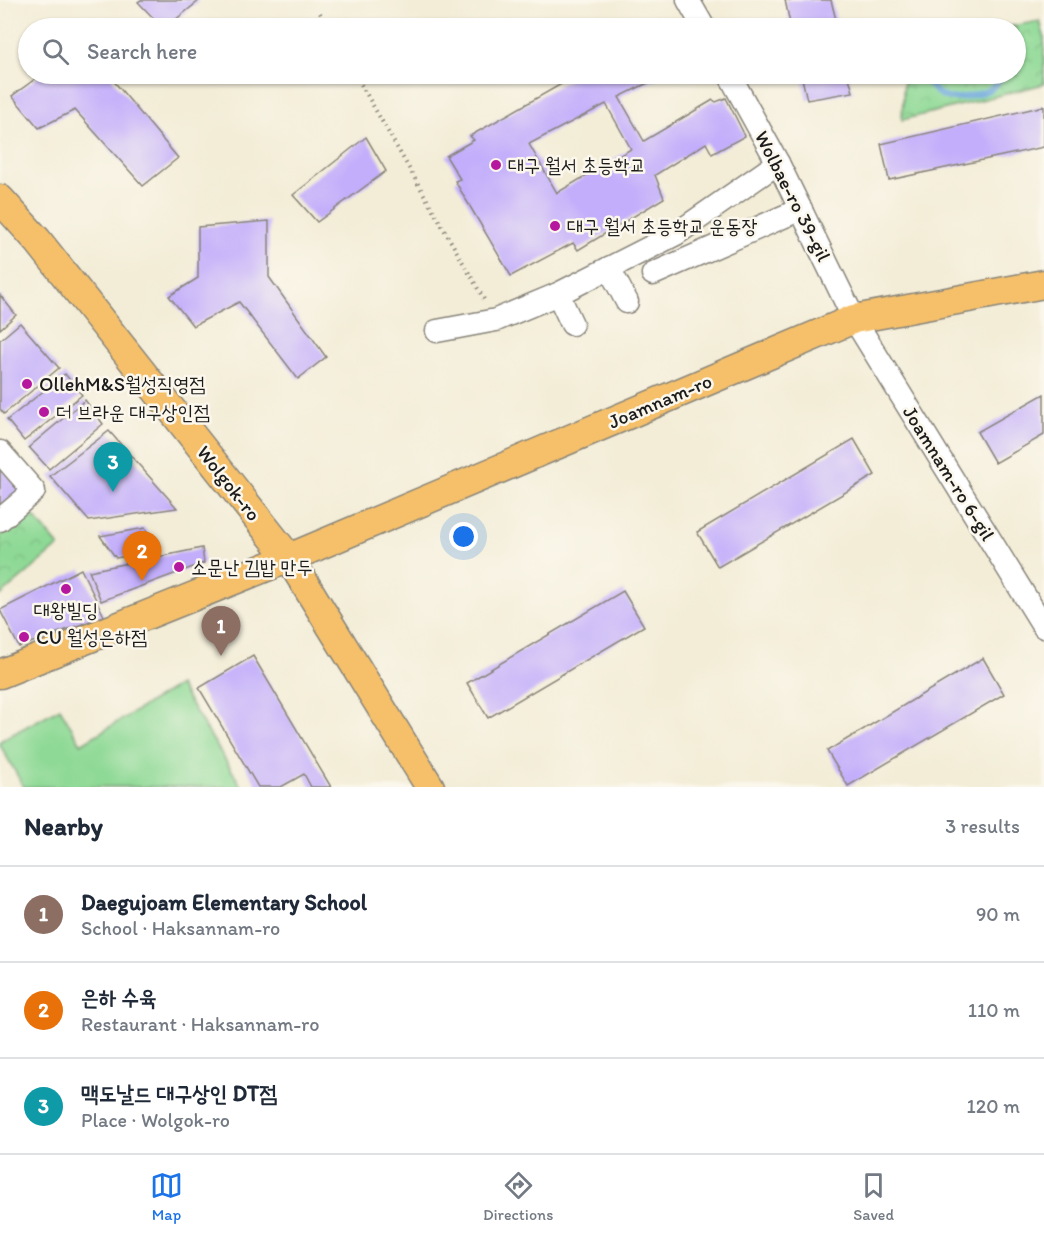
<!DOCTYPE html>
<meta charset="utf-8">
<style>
:root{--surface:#fff;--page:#f6f6f7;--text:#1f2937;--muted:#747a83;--line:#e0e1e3;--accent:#1a73e8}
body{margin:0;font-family:Itim,"Poor Story",sans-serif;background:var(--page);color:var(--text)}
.you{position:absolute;left:464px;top:537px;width:21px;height:21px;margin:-15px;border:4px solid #fff;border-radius:50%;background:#1a73e8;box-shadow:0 0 0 9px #1a73e833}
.badge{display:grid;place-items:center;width:39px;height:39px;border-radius:50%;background:var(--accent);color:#fff;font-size:20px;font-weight:700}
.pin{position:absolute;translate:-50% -50px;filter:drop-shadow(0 2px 3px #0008)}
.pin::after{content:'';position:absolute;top:32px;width:21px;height:18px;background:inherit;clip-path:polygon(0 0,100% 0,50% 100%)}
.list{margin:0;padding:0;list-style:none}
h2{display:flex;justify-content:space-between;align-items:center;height:78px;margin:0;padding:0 24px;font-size:26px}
h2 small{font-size:20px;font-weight:400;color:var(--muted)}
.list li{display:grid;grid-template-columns:39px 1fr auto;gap:18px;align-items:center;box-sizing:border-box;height:96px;padding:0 24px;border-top:2px solid var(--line)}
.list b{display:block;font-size:22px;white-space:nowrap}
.list p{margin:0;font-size:20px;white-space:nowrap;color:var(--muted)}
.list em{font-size:20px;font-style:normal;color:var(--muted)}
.icon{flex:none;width:33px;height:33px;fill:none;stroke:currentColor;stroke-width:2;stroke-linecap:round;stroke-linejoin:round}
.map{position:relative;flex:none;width:1044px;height:787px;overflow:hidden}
.search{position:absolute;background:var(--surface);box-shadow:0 2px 4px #0004;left:18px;right:18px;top:18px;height:66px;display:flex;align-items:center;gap:15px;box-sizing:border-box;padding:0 21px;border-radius:33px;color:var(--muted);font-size:22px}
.sheet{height:366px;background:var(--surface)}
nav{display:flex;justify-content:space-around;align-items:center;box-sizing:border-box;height:84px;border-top:2px solid var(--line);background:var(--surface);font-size:16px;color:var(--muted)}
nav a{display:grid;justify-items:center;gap:3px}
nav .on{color:var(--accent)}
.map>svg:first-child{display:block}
</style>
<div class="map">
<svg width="1044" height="787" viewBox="0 0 1044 787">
<defs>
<pattern id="park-crowns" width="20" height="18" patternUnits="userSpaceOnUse" patternTransform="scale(1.5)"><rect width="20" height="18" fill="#8ed995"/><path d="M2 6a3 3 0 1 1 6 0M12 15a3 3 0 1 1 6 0" fill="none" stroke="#7aba80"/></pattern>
</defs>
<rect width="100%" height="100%" fill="#fbf7ec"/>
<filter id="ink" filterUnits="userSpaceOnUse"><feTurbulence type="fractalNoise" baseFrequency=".0167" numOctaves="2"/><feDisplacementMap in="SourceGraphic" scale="12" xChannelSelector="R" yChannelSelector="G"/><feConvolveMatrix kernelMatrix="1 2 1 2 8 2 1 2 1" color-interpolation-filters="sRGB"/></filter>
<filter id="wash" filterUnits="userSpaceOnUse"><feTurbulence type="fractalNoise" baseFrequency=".008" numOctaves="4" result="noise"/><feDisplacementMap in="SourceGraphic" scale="24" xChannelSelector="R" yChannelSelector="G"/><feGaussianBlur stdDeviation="1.35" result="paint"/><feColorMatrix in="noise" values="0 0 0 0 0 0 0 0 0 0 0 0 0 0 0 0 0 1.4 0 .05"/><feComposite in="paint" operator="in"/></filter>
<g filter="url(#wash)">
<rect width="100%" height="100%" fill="#f3edd7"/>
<g fill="url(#park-crowns)" stroke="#557a58" stroke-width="1.5">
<polygon points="1040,21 1044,36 1044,84 902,120 904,74 1016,74 1016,28 1001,28"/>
<polygon points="27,509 59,546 0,596 0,532"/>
</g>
<polygon fill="#8ed995" stroke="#557a58" stroke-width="1.5" points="179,685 242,787 24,787 0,745 0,741 60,708 81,744"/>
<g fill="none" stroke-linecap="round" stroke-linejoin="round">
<path stroke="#6aa7db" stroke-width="6" d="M 928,77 L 927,82 C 941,99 948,101 969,96 C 986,92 994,91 1003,74"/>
</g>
<g id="blocks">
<g fill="#c2aefb" fill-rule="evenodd">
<polygon points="141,0 200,0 165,28 163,28 138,2"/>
<polygon points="785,0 831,0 838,28 791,28"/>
<polygon points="42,74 113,74 112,79 178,158 143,186 75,110 39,128 12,96"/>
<path d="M 579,74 L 666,74 L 619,97 L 644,141 L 713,100 L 716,102 L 726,98 L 745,136 L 712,154 L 706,143 L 655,175 L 664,198 L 578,250 L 573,243 L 511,276 L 455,181 L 460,179 L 446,156 L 474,140 L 470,136 ZM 606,104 L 631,149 L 557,193 L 529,144 Z"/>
<polygon points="801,74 848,74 853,92 807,100"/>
<polygon points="1044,106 1044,147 889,180 881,144"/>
<polygon points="366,137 386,171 317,222 293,195"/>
<polygon points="269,221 269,277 326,357 298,379 239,302 193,326 169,296 198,278 198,227"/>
<polygon points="0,295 16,315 0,329"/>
<polygon points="20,323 59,368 4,414 0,409 0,340"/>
<polygon points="65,374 82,395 24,441 7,420"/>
<polygon points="1044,394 1044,435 995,463 977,432"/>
<polygon points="85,400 103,424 49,469 29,447"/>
<polygon points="109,431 177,508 89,521 50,476"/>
<polygon points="854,439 875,475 718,567 697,532"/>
<polygon points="0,465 22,490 0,509"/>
<polygon points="145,528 157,551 116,558 100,536"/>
<polygon points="202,548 204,563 101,601 89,571"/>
<polygon points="81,569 104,616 19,647 0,610"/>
<polygon points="623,591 644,626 488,718 467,683"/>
<polygon points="253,656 331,787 311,787 304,774 281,787 258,787 199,688"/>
<polygon points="983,658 1004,694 848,786 827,751"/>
</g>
</g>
</g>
<g filter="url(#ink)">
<use href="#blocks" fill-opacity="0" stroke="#88847a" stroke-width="1.5"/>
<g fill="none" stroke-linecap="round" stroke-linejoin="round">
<defs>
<g id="minor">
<polyline points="688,0 704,28"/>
<polyline points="729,74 778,163 854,319 1044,627"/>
<polyline points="609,268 627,302"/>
<polyline points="653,274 801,209"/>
<polyline points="558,294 572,324"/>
<polyline points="437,331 496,320 558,294 676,234 778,163"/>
<polyline points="0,452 34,491 0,520"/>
</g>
<g id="major">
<polyline points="0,199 38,241 289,558 430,787"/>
<polyline points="0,674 289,558 854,319 1044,284"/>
</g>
</defs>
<use href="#minor" stroke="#88847a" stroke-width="25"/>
<use href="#major" stroke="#88847a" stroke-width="31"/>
<g stroke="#88847a" stroke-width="4" stroke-dasharray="1.5 4.5" stroke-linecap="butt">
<polyline points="320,13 329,28"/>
<polyline points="355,74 485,301"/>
</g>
<use href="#minor" stroke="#fff" stroke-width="22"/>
<use href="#major" stroke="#f6c06b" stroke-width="28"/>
</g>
</g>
<g fill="#b5179e" stroke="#fbf7ec" stroke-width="2">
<circle cx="496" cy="165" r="6"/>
<circle cx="555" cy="226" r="6"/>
<circle cx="27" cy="384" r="6"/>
<circle cx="44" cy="412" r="6"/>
<circle cx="179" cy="567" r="6"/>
<circle cx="66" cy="589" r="6"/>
<circle cx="24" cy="637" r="6"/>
</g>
<g text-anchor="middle" stroke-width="5" stroke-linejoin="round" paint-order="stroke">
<g font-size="20" fill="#1c1c1c" stroke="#fbf7ec" text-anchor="start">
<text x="508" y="172">대구 월서 초등학교</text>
<text x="567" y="233">대구 월서 초등학교 운동장</text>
<text x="39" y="391">OllehM&amp;S월성직영점</text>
<text x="56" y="419">더 브라운 대구상인점</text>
<text x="191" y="574">소문난 김밥 만두</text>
<text x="66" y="617" text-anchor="middle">대왕빌딩</text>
<text x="36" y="644">CU 월성은하점</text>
</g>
<g font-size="20" fill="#1c1c1c" stroke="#fbf7ec">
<text transform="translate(793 196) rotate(63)" y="7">Wolbae-ro 39-gil</text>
<text transform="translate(660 401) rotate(-23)" y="7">Joamnam-ro</text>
<text transform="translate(949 473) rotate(58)" y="7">Joamnam-ro 6-gil</text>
<text transform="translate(229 483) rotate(52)" y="7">Wolgok-ro</text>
</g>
</g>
</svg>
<div class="you"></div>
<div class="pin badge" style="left:221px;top:656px;background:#8d6e63">1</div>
<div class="pin badge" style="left:142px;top:581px;background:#e8710a">2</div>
<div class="pin badge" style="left:113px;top:492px;background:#0f9aa8">3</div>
<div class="search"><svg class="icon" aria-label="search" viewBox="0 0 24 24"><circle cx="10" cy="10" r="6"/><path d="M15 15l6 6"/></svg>Search here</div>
</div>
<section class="sheet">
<h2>Nearby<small>3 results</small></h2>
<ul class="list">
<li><span class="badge" style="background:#8d6e63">1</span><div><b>Daegujoam Elementary School</b><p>School · Haksannam-ro</p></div><em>90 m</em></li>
<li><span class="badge" style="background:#e8710a">2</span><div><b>은하 수육</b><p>Restaurant · Haksannam-ro</p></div><em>110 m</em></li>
<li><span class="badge" style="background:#0f9aa8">3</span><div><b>맥도날드 대구상인 DT점</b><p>Place · Wolgok-ro</p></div><em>120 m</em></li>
</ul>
</section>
<nav>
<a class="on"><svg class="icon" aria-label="map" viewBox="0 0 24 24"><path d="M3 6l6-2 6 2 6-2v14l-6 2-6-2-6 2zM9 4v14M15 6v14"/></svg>Map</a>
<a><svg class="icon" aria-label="directions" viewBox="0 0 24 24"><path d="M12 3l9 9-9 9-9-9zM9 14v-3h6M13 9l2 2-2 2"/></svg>Directions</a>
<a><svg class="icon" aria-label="saved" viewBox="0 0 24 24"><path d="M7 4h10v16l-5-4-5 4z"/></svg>Saved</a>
</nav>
